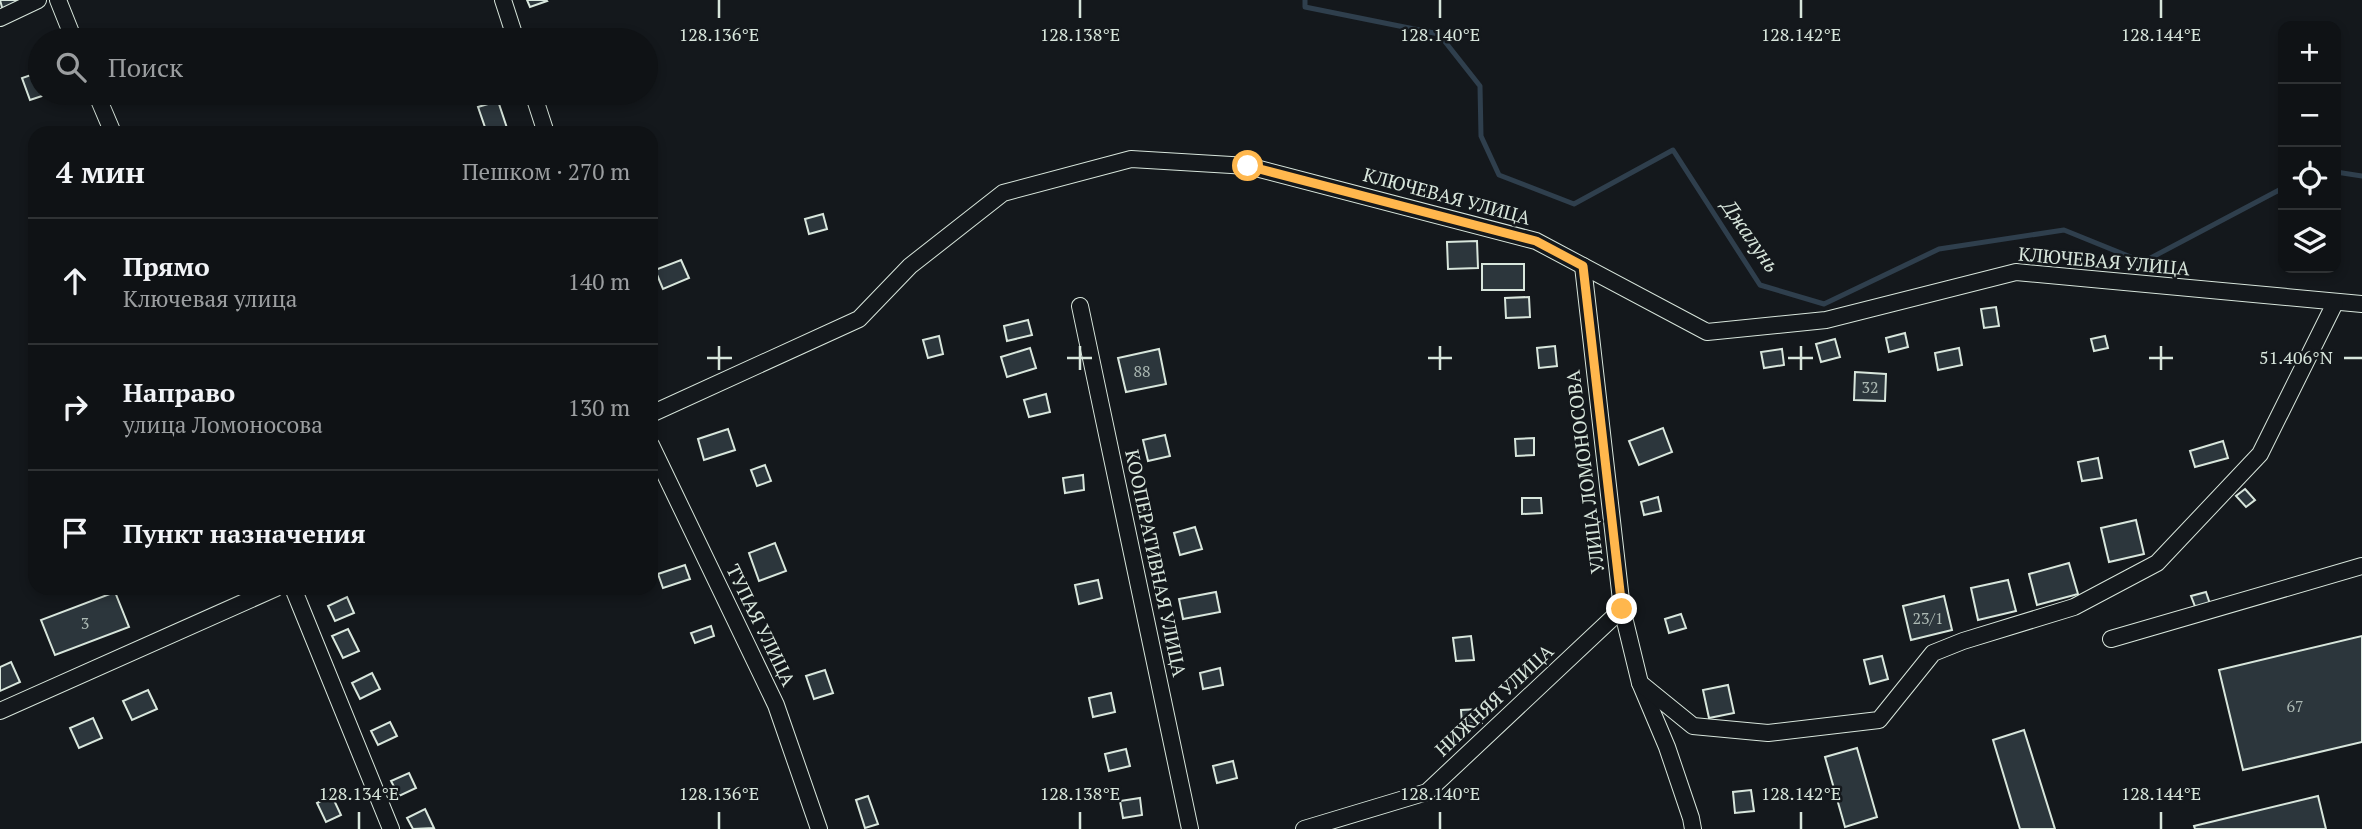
<!DOCTYPE html>
<html lang="ru">
<meta charset="utf-8">
<style>
:root{--surface:#0f1215;--page:#181b1e;--text:#f1f3f6;--muted:#9b9ea0;--line:#2f3234}
body{margin:0;font-family:"PT Serif",serif;background:var(--page);color:var(--text)}
.controls{position:absolute;right:21px;top:21px;display:grid;overflow:hidden;border-radius:14px;box-shadow:0 4px 10px #0003}
.controls button{width:63px;height:63px;display:grid;place-items:center;padding:0;border:0;border-bottom:2px solid var(--line);background:var(--surface);color:var(--text);font:35px sans-serif}
.stop{position:absolute;width:21px;height:21px;margin:-16px;border:5px solid #ffb74d;border-radius:50%;background:#fff}
.stop.end{background:#ffb74d;border-color:#fff;box-shadow:0 2px 7px #0008}
.list{margin:0;padding:0;list-style:none}
h2{display:flex;justify-content:space-between;align-items:center;height:91px;margin:0;padding:0 28px;font-size:30px}
h2 small{font-size:23px;font-weight:400;color:var(--muted)}
.list li{display:grid;grid-template-columns:46px 1fr auto;gap:21px;align-items:center;box-sizing:border-box;height:126px;padding:0 28px;border-top:2px solid var(--line)}
.list b{display:block;font-size:26px;white-space:nowrap}
.list p{margin:0;font-size:23px;white-space:nowrap;color:var(--muted)}
.list em{font-size:23px;font-style:normal;color:var(--muted)}
.icon{flex:none;width:38px;height:38px;fill:none;stroke:currentColor;stroke-width:2;stroke-linecap:round;stroke-linejoin:round}
.map{position:relative;flex:none;width:2362px;height:829px;overflow:hidden}
.search{position:absolute;background:var(--surface);box-shadow:0 4px 10px #0003;left:28px;top:28px;width:630px;height:77px;display:flex;align-items:center;gap:18px;box-sizing:border-box;padding:0 24px;border-radius:38px;color:var(--muted);font-size:26px}
.panel{position:absolute;background:var(--surface);box-shadow:0 4px 10px #0003;left:28px;top:126px;width:630px;height:469px;border-radius:21px}
.map>svg:first-child{display:block}
</style>
<div class="map">
<svg width="2362" height="829" viewBox="0 0 2362 829">
<rect width="100%" height="100%" fill="#14181c"/>
<g fill="none" stroke-linecap="round" stroke-linejoin="round">
<g stroke="#2f3f4d" stroke-width="5">
<polyline points="1305,0 1305,7 1439,34 1480,86 1481,136 1499,175 1574,204 1673,150 1760,285 1824,304 1939,249 2064,230 2143,262 2283,188"/>
<polyline points="2336,172 2362,176"/>
</g>
</g>
<g fill="#2c363c" stroke="#d8e6dc" stroke-width="2">
<polygon points="0,0 22,0 3,11"/>
<polygon points="527,0 546,0 547,1 530,7"/>
<polygon points="40,72 40,93 51,93 30,100 22,78"/>
<polygon points="498,101 507,128 487,133 478,107"/>
<polygon points="823,214 827,229 809,234 805,219"/>
<polygon points="1477,241 1478,268 1448,269 1447,242"/>
<polygon points="681,260 689,278 663,289 655,270"/>
<rect x="1482" y="264" width="42" height="26"/>
<polygon points="1529,297 1530,317 1506,318 1505,298"/>
<polygon points="1996,307 1999,326 1984,328 1981,309"/>
<polygon points="1028,320 1032,335 1007,341 1004,326"/>
<polygon points="1905,333 1908,347 1889,352 1886,338"/>
<polygon points="939,336 943,354 928,358 923,340"/>
<polygon points="2105,336 2108,348 2094,351 2091,339"/>
<polygon points="1835,339 1840,357 1821,362 1816,344"/>
<polygon points="1555,346 1557,366 1539,368 1537,348"/>
<polygon points="1030,348 1036,368 1007,377 1001,357"/>
<polygon points="1959,348 1962,365 1938,370 1935,353"/>
<polygon points="1159,349 1166,384 1126,392 1118,358"/>
<polygon points="1782,349 1784,365 1764,368 1761,352"/>
<polygon points="1855,372 1886,374 1885,401 1854,400"/>
<polygon points="1046,394 1050,412 1029,417 1024,400"/>
<polygon points="1663,428 1672,452 1639,465 1629,441"/>
<polygon points="728,429 735,450 704,460 698,439"/>
<polygon points="1165,435 1170,456 1148,461 1143,440"/>
<polygon points="1534,438 1534,455 1516,456 1515,439"/>
<polygon points="2223,441 2228,458 2195,467 2190,451"/>
<polygon points="2098,458 2102,478 2082,481 2078,462"/>
<polygon points="765,465 771,481 757,486 751,470"/>
<polygon points="1083,475 1084,490 1065,493 1063,478"/>
<polygon points="2245,489 2255,500 2246,507 2236,496"/>
<polygon points="1658,497 1661,511 1644,515 1641,502"/>
<polygon points="1522,498 1541,498 1542,513 1522,514"/>
<polygon points="2136,520 2144,554 2109,562 2101,528"/>
<polygon points="1195,527 1202,549 1180,555 1174,533"/>
<polygon points="775,543 786,571 759,581 749,553"/>
<polygon points="2069,563 2078,594 2037,605 2029,574"/>
<polygon points="685,565 690,579 663,588 658,574"/>
<polygon points="1098,580 1102,598 1079,604 1075,585"/>
<polygon points="2008,580 2016,611 1978,620 1971,588"/>
<polygon points="115,592 129,627 55,655 41,620"/>
<polygon points="1216,592 1220,612 1183,619 1179,599"/>
<polygon points="2206,592 2210,604 2196,609 2191,596"/>
<polygon points="1944,596 1952,630 1911,640 1903,606"/>
<polygon points="347,597 354,613 335,621 328,606"/>
<polygon points="1681,614 1686,628 1669,633 1665,619"/>
<polygon points="711,626 714,636 695,643 691,633"/>
<polygon points="348,629 359,651 343,658 332,636"/>
<polygon points="1471,636 1474,660 1456,661 1453,638"/>
<polygon points="2362,636 2362,742 2243,770 2219,670"/>
<polygon points="1882,656 1888,679 1870,684 1864,660"/>
<polygon points="11,662 20,682 0,691 0,667"/>
<polygon points="1220,668 1223,685 1203,689 1200,673"/>
<polygon points="825,670 833,693 814,699 806,676"/>
<polygon points="372,673 380,689 360,699 352,683"/>
<polygon points="1728,685 1734,713 1709,718 1703,690"/>
<polygon points="148,690 157,709 132,720 123,701"/>
<polygon points="1111,693 1115,712 1093,717 1089,698"/>
<polygon points="1481,709 1482,723 1462,724 1461,710"/>
<polygon points="93,718 102,738 79,748 70,728"/>
<polygon points="390,722 397,736 378,745 371,731"/>
<polygon points="2024,730 2055,829 2020,829 1993,740"/>
<polygon points="1857,748 1877,817 1845,827 1825,757"/>
<polygon points="1126,749 1130,766 1109,771 1105,754"/>
<polygon points="1233,761 1237,778 1217,783 1213,766"/>
<polygon points="409,773 416,788 399,796 391,781"/>
<polygon points="1751,790 1754,811 1735,813 1733,792"/>
<polygon points="332,796 341,815 326,822 317,803"/>
<polygon points="868,796 878,824 865,828 856,800"/>
<polygon points="2318,796 2326,829 2195,829 2194,826"/>
<polygon points="1140,798 1142,815 1123,818 1120,801"/>
<polygon points="425,809 434,828 413,829 407,818"/>
</g>
<g fill="none" stroke-linecap="round" stroke-linejoin="round">
<defs>
<g id="street">
<polyline points="58,0 74,40"/>
<polyline points="503,0 516,40"/>
<polyline points="0,18 38,0"/>
<polyline points="96,93 113,133"/>
<polyline points="533,93 546,133"/>
<polyline points="1583,266 1622,609 1640,683 1667,747 1691,818 1693,829"/>
<polyline points="1080,306 1190,829"/>
<polyline points="651,414 859,319 910,266 1003,193 1131,159 1248,166 1536,241 1707,332 1826,320 2016,272 2362,304"/>
<polyline points="651,445 776,705 819,829"/>
<polyline points="293,588 391,829"/>
<polyline points="2111,639 2362,566"/>
<polyline points="1640,683 1693,726 1768,733 1879,720 1933,653 1963,641 2074,607 2157,563 2260,454 2335,303"/>
<polyline points="0,711 276,588"/>
<polyline points="1304,829 1427,792 1622,609"/>
</g>
</defs>
<use href="#street" stroke="#d8e6dc" stroke-width="18"/>
<use href="#street" stroke="#14181c" stroke-width="16"/>
</g>
<g fill="none" stroke-linecap="round" stroke-linejoin="round">
<polyline stroke="#ffb74d" stroke-width="9" points="1248,166 1536,241 1583,266 1622,609"/>
</g>
<path fill="none" stroke="#d8e6dc" stroke-width="2.5" d="M 719,0 L 719,18M 1080,0 L 1080,18M 1440,0 L 1440,18M 1801,0 L 1801,18M 2161,0 L 2161,18M 719,346 L 719,370M 1080,346 L 1080,370M 1440,346 L 1440,370M 1801,346 L 1801,370M 2161,346 L 2161,370M 707,358 L 732,358M 1067,358 L 1092,358M 1428,358 L 1452,358M 1788,358 L 1813,358M 2149,358 L 2173,358M 2344,358 L 2362,358M 359,812 L 359,829M 719,812 L 719,829M 1080,812 L 1080,829M 1440,812 L 1440,829M 1801,812 L 1801,829M 2161,812 L 2161,829"/>
<g text-anchor="middle" stroke-width="5" stroke-linejoin="round" paint-order="stroke">
<g font-size="16" fill="#adbab4">
<text x="1142" y="377">88</text>
<text x="1870" y="393">32</text>
<text x="1928" y="624">23/1</text>
<text x="85" y="629">3</text>
<text x="2295" y="712">67</text>
</g>
<g font-size="19" fill="#d8e6dc" stroke="#14181c">
<text transform="translate(1447 196) rotate(15)" y="7">КЛЮЧЕВАЯ УЛИЦА</text>
<text transform="translate(2104 261) rotate(5)" y="7">КЛЮЧЕВАЯ УЛИЦА</text>
<text transform="translate(1585 472) rotate(-97)" y="7">УЛИЦА ЛОМОНОСОВА</text>
<text transform="translate(1156 563) rotate(78)" y="7">КООПЕРАТИВНАЯ УЛИЦА</text>
<text transform="translate(761 625) rotate(64)" y="7">ТУПАЯ УЛИЦА</text>
<text transform="translate(1494 700) rotate(-43)" y="7">НИЖНЯЯ УЛИЦА</text>
</g>
<g font-size="21" font-style="italic" fill="#d8e6dc" stroke="#14181c">
<text transform="translate(1750 236) rotate(55)" y="7">Джалунь</text>
</g>
</g>
<g font-size="18" text-anchor="middle" fill="#d8e6dc" stroke="#14181c" stroke-width="5" stroke-linejoin="round" paint-order="stroke">
<text x="719" y="41">128.136°E</text>
<text x="1080" y="41">128.138°E</text>
<text x="1440" y="41">128.140°E</text>
<text x="1801" y="41">128.142°E</text>
<text x="2161" y="41">128.144°E</text>
<text x="2296" y="364">51.406°N</text>
<text x="359" y="800">128.134°E</text>
<text x="719" y="800">128.136°E</text>
<text x="1080" y="800">128.138°E</text>
<text x="1440" y="800">128.140°E</text>
<text x="1801" y="800">128.142°E</text>
<text x="2161" y="800">128.144°E</text>
</g>
</svg>
<div class="controls">
<button>+</button>
<button>−</button>
<button><svg class="icon" aria-label="locate" viewBox="0 0 24 24"><circle cx="12" cy="12" r="6"/><path d="M12 2v4M12 18v4M2 12h4M18 12h4"/></svg></button>
<button><svg class="icon" aria-label="layers" viewBox="0 0 24 24"><path d="M12 4l9 5-9 5-9-5zM3 14l9 5 9-5"/></svg></button>
</div>
<div class="stop" style="left:1248px;top:166px"></div>
<div class="stop end" style="left:1622px;top:609px"></div>
<div class="search"><svg class="icon" aria-label="search" viewBox="0 0 24 24"><circle cx="10" cy="10" r="6"/><path d="M15 15l6 6"/></svg>Поиск</div>
<section class="panel">
<h2>4 мин<small>Пешком · 270 m</small></h2>
<ul class="list">
<li><svg class="icon" aria-label="ahead" viewBox="0 0 24 24"><path d="M12 20V5M6 11l6-6 6 6"/></svg><div><b>Прямо</b><p>Ключевая улица</p></div><em>140 m</em></li>
<li><svg class="icon" aria-label="right" viewBox="0 0 24 24"><path d="M7 20v-9h11M14 6l5 5-5 5"/></svg><div><b>Направо</b><p>улица Ломоносова</p></div><em>130 m</em></li>
<li><svg class="icon" aria-label="arrive" viewBox="0 0 24 24"><path d="M6 21V4h12l-3 4 3 4H6"/></svg><div><b>Пункт назначения</b></div></li>
</ul>
</section>
</div>
